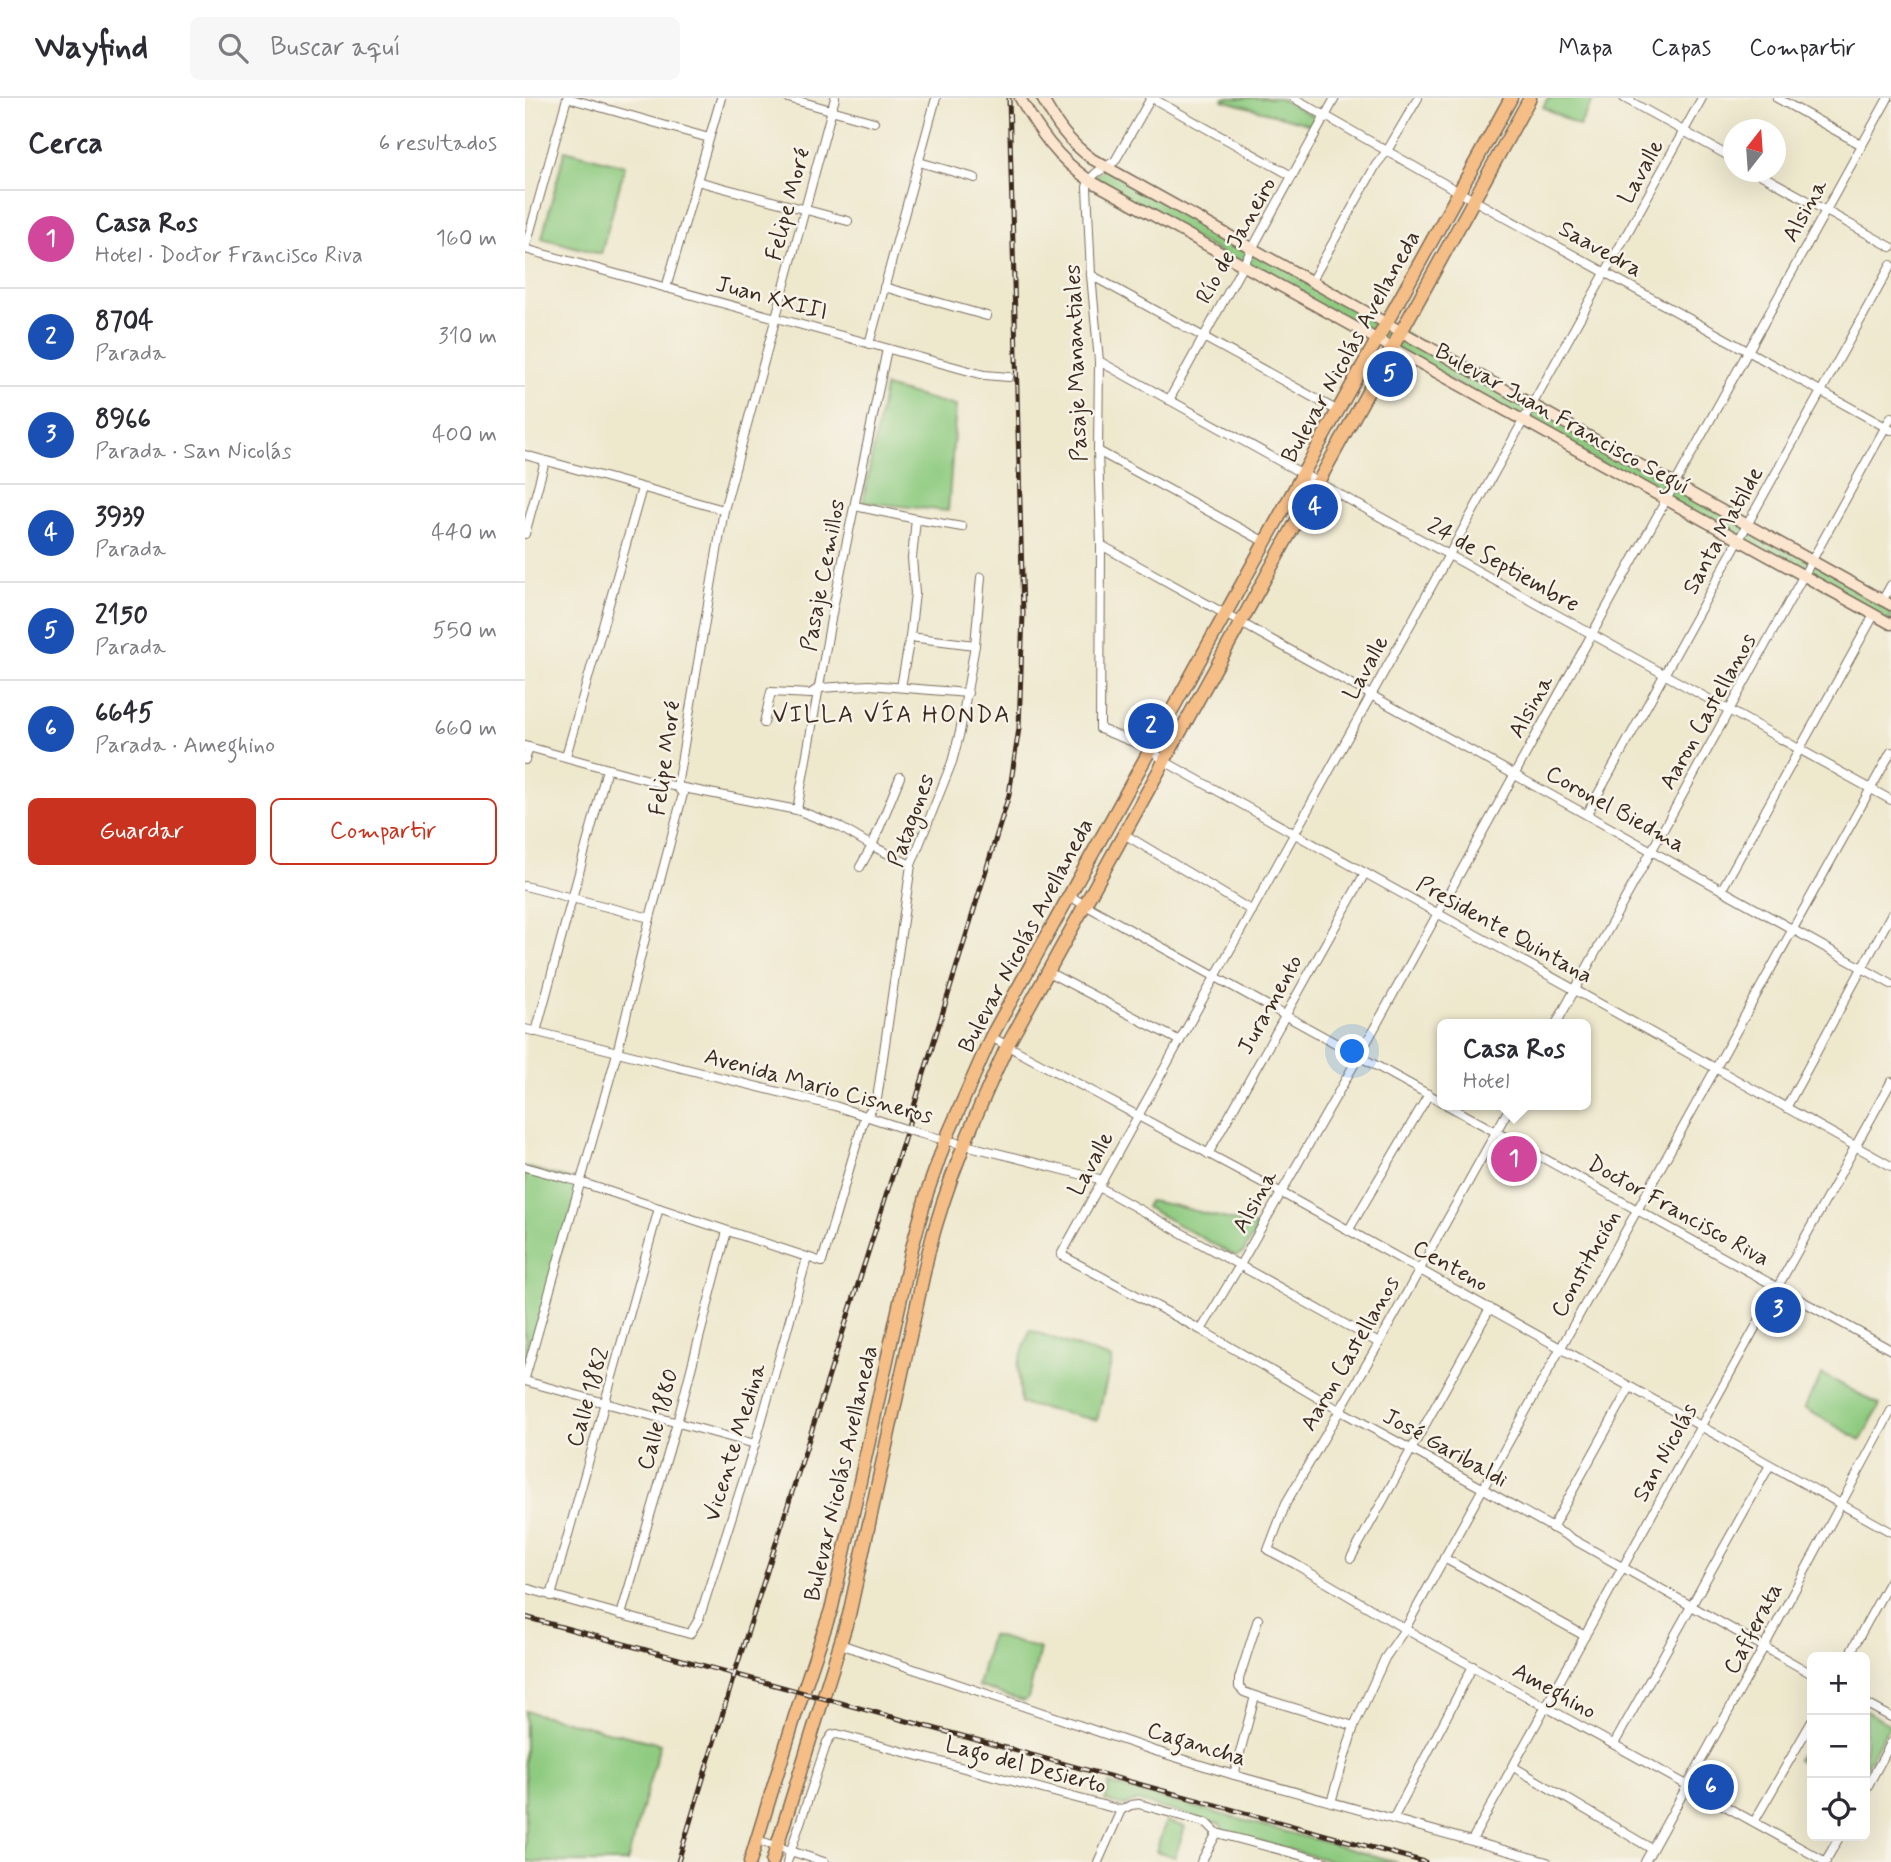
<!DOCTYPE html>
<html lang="es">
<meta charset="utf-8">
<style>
:root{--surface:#fff;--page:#f7f7f7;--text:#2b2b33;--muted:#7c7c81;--line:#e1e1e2;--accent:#c8321e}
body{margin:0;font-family:Mynerve,sans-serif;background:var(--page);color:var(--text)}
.controls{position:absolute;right:21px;bottom:21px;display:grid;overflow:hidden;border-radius:10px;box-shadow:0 7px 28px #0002}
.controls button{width:63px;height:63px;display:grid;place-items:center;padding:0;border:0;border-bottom:2px solid var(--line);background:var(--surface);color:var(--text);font:35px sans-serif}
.compass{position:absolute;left:1198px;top:21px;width:63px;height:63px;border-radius:50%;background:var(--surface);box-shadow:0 7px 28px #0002;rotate:17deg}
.you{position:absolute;left:828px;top:954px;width:24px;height:24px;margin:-18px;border:5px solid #fff;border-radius:50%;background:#1a73e8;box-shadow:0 0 0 10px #1a73e833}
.badge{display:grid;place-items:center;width:46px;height:46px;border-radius:50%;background:var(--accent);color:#fff;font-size:23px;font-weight:700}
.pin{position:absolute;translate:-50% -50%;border:4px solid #fff;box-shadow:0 2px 7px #0006}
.popup{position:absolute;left:912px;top:921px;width:154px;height:91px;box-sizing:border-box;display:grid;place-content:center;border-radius:10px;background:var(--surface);filter:drop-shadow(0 2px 5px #0005);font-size:23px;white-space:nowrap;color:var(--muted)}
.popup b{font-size:26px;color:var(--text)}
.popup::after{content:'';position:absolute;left:50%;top:100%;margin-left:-14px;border:14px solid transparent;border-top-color:var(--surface)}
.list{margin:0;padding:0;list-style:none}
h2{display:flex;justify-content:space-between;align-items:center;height:91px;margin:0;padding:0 28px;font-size:30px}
h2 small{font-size:23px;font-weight:400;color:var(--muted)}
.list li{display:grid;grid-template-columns:46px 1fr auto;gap:21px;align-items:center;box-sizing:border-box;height:98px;padding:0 28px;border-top:2px solid var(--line)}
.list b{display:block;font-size:26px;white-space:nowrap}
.list p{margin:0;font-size:23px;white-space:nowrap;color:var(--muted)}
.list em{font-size:23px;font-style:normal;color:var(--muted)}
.actions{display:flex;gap:14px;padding:21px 28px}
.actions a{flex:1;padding:16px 0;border:2px solid var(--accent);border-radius:10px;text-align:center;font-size:24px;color:var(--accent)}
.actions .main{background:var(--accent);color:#fff}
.icon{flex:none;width:38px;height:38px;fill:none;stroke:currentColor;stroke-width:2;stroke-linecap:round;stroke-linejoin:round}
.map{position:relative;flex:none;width:1366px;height:1764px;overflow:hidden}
header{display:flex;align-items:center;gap:42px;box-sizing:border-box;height:98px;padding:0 35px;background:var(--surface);border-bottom:2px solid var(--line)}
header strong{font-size:33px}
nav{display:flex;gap:38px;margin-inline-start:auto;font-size:24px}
.search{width:490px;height:63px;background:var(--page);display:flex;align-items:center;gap:18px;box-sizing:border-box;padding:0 24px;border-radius:10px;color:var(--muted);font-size:26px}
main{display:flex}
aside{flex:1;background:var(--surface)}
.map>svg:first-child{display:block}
</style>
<header>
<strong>Wayfind</strong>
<div class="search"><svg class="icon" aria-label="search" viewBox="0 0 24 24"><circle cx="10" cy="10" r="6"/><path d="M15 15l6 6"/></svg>Buscar aquí</div>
<nav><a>Mapa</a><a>Capas</a><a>Compartir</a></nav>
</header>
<main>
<aside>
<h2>Cerca<small>6 resultados</small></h2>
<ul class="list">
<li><span class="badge" style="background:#d1479c">1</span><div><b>Casa Ros</b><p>Hotel · Doctor Francisco Riva</p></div><em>160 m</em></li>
<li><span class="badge" style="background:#1a4fb4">2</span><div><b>8704</b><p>Parada</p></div><em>310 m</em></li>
<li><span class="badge" style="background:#1a4fb4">3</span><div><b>8966</b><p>Parada · San Nicolás</p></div><em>400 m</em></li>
<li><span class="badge" style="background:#1a4fb4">4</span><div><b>3939</b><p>Parada</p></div><em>440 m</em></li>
<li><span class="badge" style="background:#1a4fb4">5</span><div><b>2150</b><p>Parada</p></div><em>550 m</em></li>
<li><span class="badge" style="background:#1a4fb4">6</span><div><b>6645</b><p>Parada · Ameghino</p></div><em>660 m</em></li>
</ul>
<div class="actions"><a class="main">Guardar</a><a>Compartir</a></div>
</aside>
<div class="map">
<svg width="1366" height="1764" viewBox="0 0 1366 1764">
<rect width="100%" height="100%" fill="#f7f3e8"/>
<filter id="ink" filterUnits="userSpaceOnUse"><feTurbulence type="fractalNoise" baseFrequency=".0143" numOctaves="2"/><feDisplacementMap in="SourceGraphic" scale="14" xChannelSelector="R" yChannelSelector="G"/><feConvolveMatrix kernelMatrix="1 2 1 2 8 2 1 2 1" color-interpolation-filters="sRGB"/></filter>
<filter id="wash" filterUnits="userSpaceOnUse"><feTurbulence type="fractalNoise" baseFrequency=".00686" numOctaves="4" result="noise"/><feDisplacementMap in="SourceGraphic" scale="28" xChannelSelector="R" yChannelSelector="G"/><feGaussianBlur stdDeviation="1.57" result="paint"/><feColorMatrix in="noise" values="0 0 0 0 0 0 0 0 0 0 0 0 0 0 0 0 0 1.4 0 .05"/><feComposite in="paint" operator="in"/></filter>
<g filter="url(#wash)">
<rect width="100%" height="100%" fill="#eee8cd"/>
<g fill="#8ecb80" stroke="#647a4f" stroke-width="2">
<polygon points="699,0 754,0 790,19 786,27 698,2"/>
<polygon points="1023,0 1069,0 1054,28 1018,9"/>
<polygon points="40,52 100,68 76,156 17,140"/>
<polygon points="581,69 1366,507 1366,526 564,82"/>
<polygon points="360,289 431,308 423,413 338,404"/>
<polygon points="0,1069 55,1084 0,1280"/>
<polygon points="624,1103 647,1107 733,1129 718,1155 710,1158 621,1109"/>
<polygon points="505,1232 587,1261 572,1322 496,1306 493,1267"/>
<polygon points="1297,1276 1355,1307 1336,1342 1279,1310"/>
<polygon points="466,1537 515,1551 503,1600 498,1603 453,1588"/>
<polygon points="1340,1612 1365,1627 1340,1670"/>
<polygon points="0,1613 135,1646 102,1764 0,1764"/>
<polygon points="1287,1636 1287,1671 1272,1662"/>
<polygon points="584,1686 872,1764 810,1764 699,1734 695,1726 611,1703 597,1708 580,1703"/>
<polygon points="641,1723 660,1729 650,1759 631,1753"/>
</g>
</g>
<g filter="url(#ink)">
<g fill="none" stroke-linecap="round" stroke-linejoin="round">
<defs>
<g id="minor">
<polyline points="43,0 184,40"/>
<polyline points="263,0 349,24"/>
<polyline points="626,0 590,63 571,75 564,82 562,89 566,177 574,263 573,353 576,447 575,631 626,651 639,663 1366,1068"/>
<polyline points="627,0 767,78"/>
<polyline points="769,0 934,94 1366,332"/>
<polyline points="1099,0 1209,61"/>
<polyline points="1177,0 536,1157 676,1232 814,1312 957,1390 1287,1576"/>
<polyline points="1252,0 1337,47"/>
<polyline points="394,64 450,80"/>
<polyline points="1231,74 1366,149"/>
<polyline points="172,83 323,123"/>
<polyline points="0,151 459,277 484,279"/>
<polyline points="0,151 42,0"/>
<polyline points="566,177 813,313"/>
<polyline points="786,184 851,67 862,53 893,0"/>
<polyline points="359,189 462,218"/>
<polyline points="141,190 196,0"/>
<polyline points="344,246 411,0"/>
<polyline points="574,263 1366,702"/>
<polyline points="644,302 810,0"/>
<polyline points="573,353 740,444"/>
<polyline points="0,357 199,412"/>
<polyline points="330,408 391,421 437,429"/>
<polyline points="0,436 20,363"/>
<polyline points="576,447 1366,886"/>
<polyline points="1357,503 1366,487"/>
<polyline points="385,539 450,547"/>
<polyline points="376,589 385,539 390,495 387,460 391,421"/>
<polyline points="239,625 246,594 285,596 294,590 344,587 443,595"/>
<polyline points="0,648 138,686 272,712 313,728 347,748 386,767"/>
<polyline points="41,658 117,390"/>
<polyline points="0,662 4,649"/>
<polyline points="272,712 308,510 362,251"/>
<polyline points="1062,716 1366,167"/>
<polyline points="599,736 727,813"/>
<polyline points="335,769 347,748 375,679"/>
<polyline points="0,788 125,820"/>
<polyline points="1197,791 1349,517"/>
<polyline points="544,798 917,1004"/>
<polyline points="523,874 655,943"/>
<polyline points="1031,926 1366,319"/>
<polyline points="0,931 310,1008 374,1029"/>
<polyline points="11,934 82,671"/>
<polyline points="466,939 755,1094 1366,1434"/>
<polyline points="922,1007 1366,1252"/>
<polyline points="986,1007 854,1245 761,1405 743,1452 770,1466 880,1531 1301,1764"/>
<polyline points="1261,1010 1366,817"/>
<polyline points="393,1035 578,1082"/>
<polyline points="683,1056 840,775"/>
<path d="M 0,1069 L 55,1084 L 297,1164 L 338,1024 C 342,1015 348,1010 352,1001 L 386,767 L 427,664 L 435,634 L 450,547 L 456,479"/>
<polyline points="574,1089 854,1245"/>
<polyline points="823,1133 904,996"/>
<polyline points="676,1232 715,1167 834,958 1363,0"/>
<polyline points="0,1280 92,955 125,820 158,696 153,690 153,682 199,412 310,0"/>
<polyline points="0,1283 230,1346"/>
<polyline points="1027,1430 1105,1289"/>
<polyline points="826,1460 965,1210"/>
<polyline points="919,1460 1060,1538"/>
<polyline points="0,1490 165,1536 174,1521 230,1346 282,1160"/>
<polyline points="26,1498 134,1110"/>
<polyline points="96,1517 152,1325 202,1133"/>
<polyline points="733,1521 714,1581 714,1589 719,1594 730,1598 829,1628"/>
<polyline points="315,1546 627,1652 709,1677 1022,1764"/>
<polyline points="1323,1559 1366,1481"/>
<polyline points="1340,1605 1366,1619"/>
<polyline points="1089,1646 1245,1367"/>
<polyline points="987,1668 1127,1751"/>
<polyline points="709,1677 730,1598"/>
<polyline points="1340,1693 1366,1645"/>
<polyline points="806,1704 829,1628 860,1560 880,1531 1366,654"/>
<polyline points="868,1721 948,1568"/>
<polyline points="1229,1724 1287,1623"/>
<polyline points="232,1742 299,1764"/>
<polyline points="947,1742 1366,984"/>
<polyline points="262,1764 302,1644 307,1637 312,1636 596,1712 606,1707 614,1706 682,1725 692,1735 801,1764"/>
<polyline points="573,1764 596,1712"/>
<polyline points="676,1764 692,1735"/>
<polyline points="1120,1764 1239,1549 1366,1313"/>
<polyline points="1300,1764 1315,1738"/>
</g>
<g id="secondary">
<path d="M 495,0 C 514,33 532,60 564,82 L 1366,526"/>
<path d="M 517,0 C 532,27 542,42 567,61 L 1366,507"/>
</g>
<g id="primary">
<polyline points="225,1764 270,1618 307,1509 387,1150 402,1095 421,1041 466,939 986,0"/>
<path d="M 247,1764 L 324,1517 L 403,1156 C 421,1084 451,1016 482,948 L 1005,0"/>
</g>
</defs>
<use href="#minor" stroke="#7a6c5b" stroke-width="10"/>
<use href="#secondary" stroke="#7a6c5b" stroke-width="13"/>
<use href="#primary" stroke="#7a6c5b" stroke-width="15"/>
<use href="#minor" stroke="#fff" stroke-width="8"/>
<use href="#secondary" stroke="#fbe5cf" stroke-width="10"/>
<use href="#primary" stroke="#f6be87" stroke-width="12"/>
<defs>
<g id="rail">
<polyline points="0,1519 900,1764"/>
<polyline points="153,1764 211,1571 380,1038 484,697 494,630 498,515 484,0"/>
</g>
</defs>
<use href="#rail" stroke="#3b2a1e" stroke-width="5"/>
<use href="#rail" stroke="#f7f3e8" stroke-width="2.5" stroke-dasharray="8" stroke-linecap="butt"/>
<defs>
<polyline id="minor-bridge" points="374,1029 393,1035"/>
</defs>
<use href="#minor-bridge" stroke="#7a6c5b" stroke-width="10" stroke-linecap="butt"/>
<use href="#minor-bridge" stroke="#fff" stroke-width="8"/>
</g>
</g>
<g text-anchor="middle" stroke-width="5" stroke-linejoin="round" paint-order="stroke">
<g font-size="23" fill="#3b2a1e" stroke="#f7f3e8">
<text transform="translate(1115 73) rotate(-61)" y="8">Lavalle</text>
<text transform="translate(262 106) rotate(-75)" y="8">Felipe Moré</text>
<text transform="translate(1279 112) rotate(-61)" y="8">Alsina</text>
<text transform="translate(710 142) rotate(-61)" y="8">Río de Janeiro</text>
<text transform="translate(1076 150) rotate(29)" y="8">Saavedra</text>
<text transform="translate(247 199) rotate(15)" y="8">Juan XXIII</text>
<text transform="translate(825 248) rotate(-61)" y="8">Bulevar Nicolás Avellaneda</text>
<text transform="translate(550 265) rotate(-92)" y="8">Pasaje Manantiales</text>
<text transform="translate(1038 320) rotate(29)" y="8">Bulevar Juan Francisco Seguí</text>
<text transform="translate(1197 432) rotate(-61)" y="8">Santa Matilde</text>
<text transform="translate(979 466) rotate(29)" y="8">24 de Septiembre</text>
<text transform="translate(297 477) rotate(-79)" y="8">Pasaje Cemillos</text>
<text transform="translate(840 569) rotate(-61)" y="8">Lavalle</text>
<text transform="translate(1005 608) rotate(-61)" y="8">Alsina</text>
<text transform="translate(1182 613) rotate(-61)" y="8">Aaron Castellanos</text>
<text transform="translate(139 660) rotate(-82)" y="8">Felipe Moré</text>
<text transform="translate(1091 710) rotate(29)" y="8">Coronel Biedma</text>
<text transform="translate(385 722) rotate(-70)" y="8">Patagones</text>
<text transform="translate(980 831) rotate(29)" y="8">Presidente Quintana</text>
<text transform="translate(500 837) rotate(-62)" y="8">Bulevar Nicolás Avellaneda</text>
<text transform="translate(744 906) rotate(-61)" y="8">Juramento</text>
<text transform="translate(294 987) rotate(15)" y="8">Avenida Mario Cisneros</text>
<text transform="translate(565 1065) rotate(-61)" y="8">Lavalle</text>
<text transform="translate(729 1103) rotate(-61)" y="8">Alsina</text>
<text transform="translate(1154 1112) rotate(29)" y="8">Doctor Francisco Riva</text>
<text transform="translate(1060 1165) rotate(-61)" y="8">Constitución</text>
<text transform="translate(926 1167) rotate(29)" y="8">Centeno</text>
<text transform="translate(824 1255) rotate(-60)" y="8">Aaron Castellanos</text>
<text transform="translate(62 1299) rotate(-74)" y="8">Calle 1882</text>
<text transform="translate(132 1321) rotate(-75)" y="8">Calle 1880</text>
<text transform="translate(209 1344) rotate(-73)" y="8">Vicente Medina</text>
<text transform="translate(921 1349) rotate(29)" y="8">José Garibaldi</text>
<text transform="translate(1139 1354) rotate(-61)" y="8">San Nicolás</text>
<text transform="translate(315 1375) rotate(-77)" y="8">Bulevar Nicolás Avellaneda</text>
<text transform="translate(1227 1530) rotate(-62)" y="8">Cafferata</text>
<text transform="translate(1030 1592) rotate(29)" y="8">Ameghino</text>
<text transform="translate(672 1645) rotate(17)" y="8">Cagancha</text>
<text transform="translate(501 1666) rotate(15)" y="8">Lago del Desierto</text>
</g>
<g font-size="24" letter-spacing="2" fill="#3b2a1e" stroke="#f7f3e8">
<text x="367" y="624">VILLA VÍA HONDA</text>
</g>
</g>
</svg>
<div class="controls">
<button>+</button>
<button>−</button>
<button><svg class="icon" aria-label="locate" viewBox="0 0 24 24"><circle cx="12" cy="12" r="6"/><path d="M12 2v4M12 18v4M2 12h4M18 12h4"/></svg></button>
</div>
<svg class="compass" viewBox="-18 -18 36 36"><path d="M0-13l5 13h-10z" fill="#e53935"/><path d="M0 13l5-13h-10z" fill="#7c7c81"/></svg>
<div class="you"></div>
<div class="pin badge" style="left:989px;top:1061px;background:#d1479c">1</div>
<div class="popup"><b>Casa Ros</b>Hotel</div>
<div class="pin badge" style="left:626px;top:628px;background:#1a4fb4">2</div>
<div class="pin badge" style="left:1253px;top:1212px;background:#1a4fb4">3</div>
<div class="pin badge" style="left:790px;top:409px;background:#1a4fb4">4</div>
<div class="pin badge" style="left:865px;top:276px;background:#1a4fb4">5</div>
<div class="pin badge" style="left:1186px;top:1689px;background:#1a4fb4">6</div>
</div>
</main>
